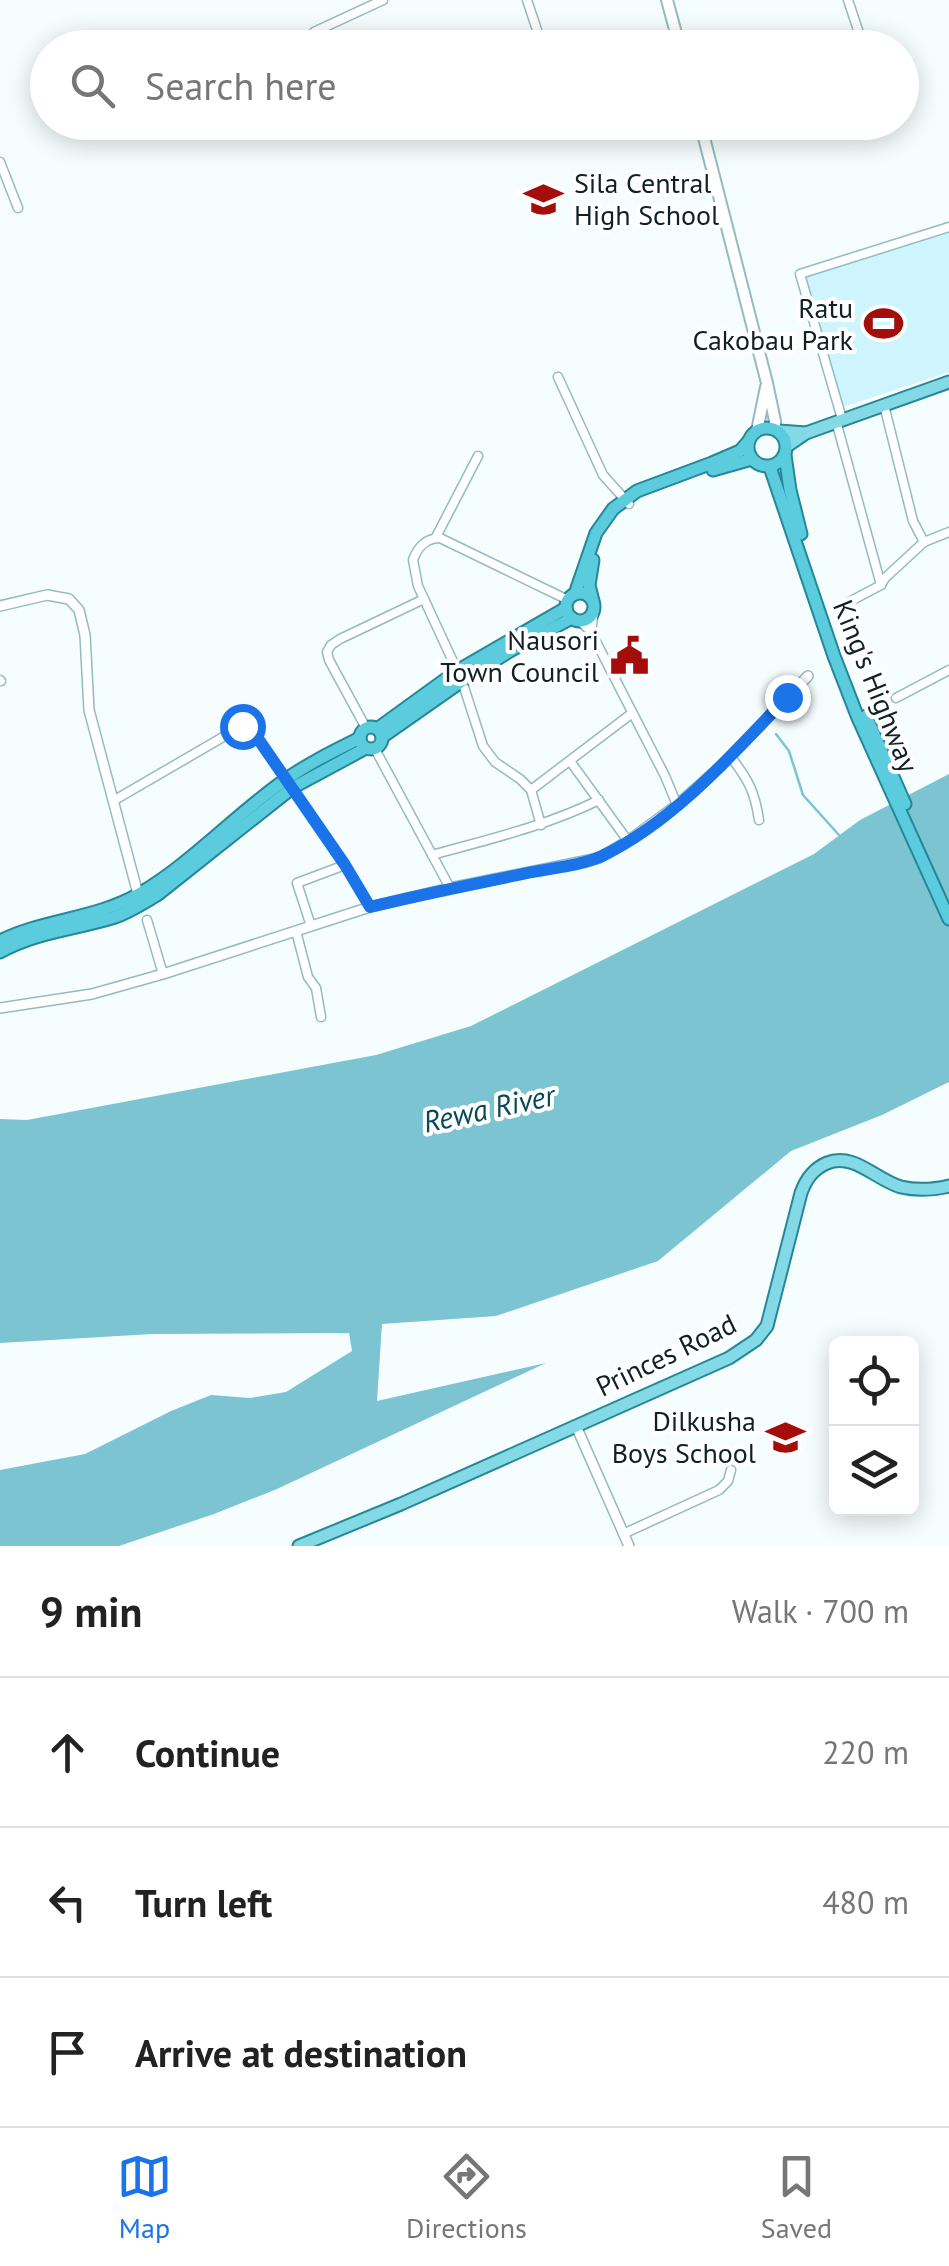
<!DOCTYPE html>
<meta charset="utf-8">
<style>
:root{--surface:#fff;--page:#f2f2f2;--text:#222;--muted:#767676;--line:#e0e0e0;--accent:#1a73e8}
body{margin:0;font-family:"PT Sans",sans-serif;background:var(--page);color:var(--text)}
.controls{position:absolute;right:30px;bottom:30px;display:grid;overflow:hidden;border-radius:15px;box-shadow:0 5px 25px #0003}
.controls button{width:90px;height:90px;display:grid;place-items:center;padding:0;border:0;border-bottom:2px solid var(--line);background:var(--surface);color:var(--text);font:50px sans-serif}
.stop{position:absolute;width:30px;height:30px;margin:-22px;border:8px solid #1a73e8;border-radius:50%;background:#fff}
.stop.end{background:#1a73e8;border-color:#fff;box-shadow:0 2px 10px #0008}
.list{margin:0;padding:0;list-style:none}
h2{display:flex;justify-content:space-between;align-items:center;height:130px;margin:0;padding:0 40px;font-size:42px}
h2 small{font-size:32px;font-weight:400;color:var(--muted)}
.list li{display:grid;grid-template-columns:65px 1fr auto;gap:30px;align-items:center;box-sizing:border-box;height:150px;padding:0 40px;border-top:2px solid var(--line)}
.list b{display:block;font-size:38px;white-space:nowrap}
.list em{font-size:32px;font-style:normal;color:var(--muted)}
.icon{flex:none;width:55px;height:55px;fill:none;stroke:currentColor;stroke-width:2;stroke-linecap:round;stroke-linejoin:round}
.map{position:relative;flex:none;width:949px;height:1546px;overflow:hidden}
.search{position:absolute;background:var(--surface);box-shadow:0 5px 25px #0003;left:30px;right:30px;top:30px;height:110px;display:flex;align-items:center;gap:25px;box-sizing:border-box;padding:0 35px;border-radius:55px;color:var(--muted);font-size:38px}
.sheet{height:580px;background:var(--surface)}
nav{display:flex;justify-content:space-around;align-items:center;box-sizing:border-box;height:140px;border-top:2px solid var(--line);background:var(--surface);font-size:28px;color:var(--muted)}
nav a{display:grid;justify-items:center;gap:5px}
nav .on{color:var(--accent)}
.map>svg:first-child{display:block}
</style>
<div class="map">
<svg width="949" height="1546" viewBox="0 0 949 1546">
<rect width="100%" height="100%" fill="#f5fdff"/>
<polygon fill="#cef5fd" points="949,228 949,372 843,407 801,277"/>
<polygon fill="#7dc4d2" points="949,774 949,1082 882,1115 791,1151 658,1261 496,1316 382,1324 377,1401 546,1363 277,1489 214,1514 119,1546 0,1546 0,1470 85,1454 171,1411 211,1395 250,1398 286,1392 352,1351 349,1333 152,1334 0,1343 0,1119 27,1120 376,1055 471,1026 814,854 860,820"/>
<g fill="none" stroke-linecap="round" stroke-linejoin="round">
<polyline stroke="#7dc4d2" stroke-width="2.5" points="776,734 789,751 803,795 839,835"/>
<defs>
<g id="minor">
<polyline points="527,0 543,48"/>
<polyline points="848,0 864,48"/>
<polyline points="314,32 383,0"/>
<polyline points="0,162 18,208"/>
<polyline points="558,377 603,475 629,504"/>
<polyline points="884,405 913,521 924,542"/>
<polyline points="842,419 800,274 949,227"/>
<polyline points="836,421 881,585"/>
<polyline points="436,537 478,456"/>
<polyline points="849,602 881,585 885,578 924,542 949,532"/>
<polyline points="580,621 591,632 665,776 677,805"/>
<polyline points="591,632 594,611"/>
<polyline points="0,680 1,681"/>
<polyline points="896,698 949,670"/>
<polyline points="366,728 329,660 327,652 331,645 340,639 424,599"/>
<polyline points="375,749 450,888"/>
<path d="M 730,756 C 748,779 755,792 759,820"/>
<polyline points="570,761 628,841"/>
<polyline points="531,790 631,714"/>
<polyline points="113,801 242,726 250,727 345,865 370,907"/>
<path d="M 541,825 L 531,790 L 520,779 L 495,762 L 483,746 L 462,681 L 418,586 L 413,560 C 417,548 426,538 440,538 L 568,600"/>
<path d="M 432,855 C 490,839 546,826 599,800"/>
<polyline points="147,920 163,974"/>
<polyline points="311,926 297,883 345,865"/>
<polyline points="296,931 308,977 316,988 321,1017"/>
<polyline points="623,1534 719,1490 728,1481 731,1470"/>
</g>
<g id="tertiary">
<polyline points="0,606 47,595 69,599 79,610 85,635 89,710 138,894"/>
<polyline points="0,1008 92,994 163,974 370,907 450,888 599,858 628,841 677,805 721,766 808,676"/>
<polyline points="576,1426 629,1546"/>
</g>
<g id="secondary">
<polyline points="667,0 680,48"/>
<polyline points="700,122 767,383 775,421 775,429"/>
<polyline points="757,431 766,387"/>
</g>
<g id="primary">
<polyline points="779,431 806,433"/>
<polyline points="787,446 806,433 949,382"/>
<path d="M 299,1546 L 401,1504 L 729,1358 L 756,1340 L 767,1326 L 801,1193 C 806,1179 813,1169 827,1163 C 854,1152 876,1180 901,1187 C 918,1191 932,1190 949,1186"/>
</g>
<g id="trunk">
<circle cx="767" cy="447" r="19"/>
<polyline points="785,455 790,490 801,534"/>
<polyline points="770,467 834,656 858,718 949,919"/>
<polyline points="713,470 752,459"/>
<polyline points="593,560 589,585 593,601"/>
<circle cx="580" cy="607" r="14"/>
<polyline points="575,594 596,533 613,509 637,491 712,463 740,451 748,442"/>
<polyline points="866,716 905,804"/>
<circle cx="371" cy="738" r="11"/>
<polyline points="377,729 457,671 566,608"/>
<polyline points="382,737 462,681 510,651 572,618"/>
<path d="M 0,941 C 44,919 96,919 139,894 C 192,863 235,815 285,780 C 309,763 334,751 360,738"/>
<path d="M 0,952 C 35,932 77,929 115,917 C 130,912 143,903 157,895 L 292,788 L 366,748"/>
</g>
</defs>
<use href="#minor" stroke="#92bbc3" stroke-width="11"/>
<use href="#tertiary" stroke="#92bbc3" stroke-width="12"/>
<use href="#secondary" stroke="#92bbc3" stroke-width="14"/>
<use href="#primary" stroke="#268798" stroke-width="15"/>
<use href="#trunk" stroke="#268798" stroke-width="15"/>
<use href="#minor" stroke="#fff" stroke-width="8"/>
<use href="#tertiary" stroke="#fff" stroke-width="9"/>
<use href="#secondary" stroke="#fff" stroke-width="10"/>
<use href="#primary" stroke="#84d9e6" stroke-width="11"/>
<use href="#trunk" stroke="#5bccde" stroke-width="11"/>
</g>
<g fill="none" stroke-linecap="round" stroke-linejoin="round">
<path stroke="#1a73e8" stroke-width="12" d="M 242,726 L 250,727 L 345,865 L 370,907 C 423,894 475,884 527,873 C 551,868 580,866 602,856 C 673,822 733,754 787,697"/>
</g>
<defs>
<symbol id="school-bare" viewBox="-9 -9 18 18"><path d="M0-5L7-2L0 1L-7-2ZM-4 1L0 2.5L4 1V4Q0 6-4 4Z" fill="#a40d0a" stroke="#fff" stroke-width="2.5" paint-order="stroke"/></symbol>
<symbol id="stadium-bare" viewBox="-9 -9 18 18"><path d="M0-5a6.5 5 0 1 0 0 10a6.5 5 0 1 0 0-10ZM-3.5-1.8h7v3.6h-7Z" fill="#a40d0a" stroke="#fff" stroke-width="2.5" paint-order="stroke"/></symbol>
<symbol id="civic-bare" viewBox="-9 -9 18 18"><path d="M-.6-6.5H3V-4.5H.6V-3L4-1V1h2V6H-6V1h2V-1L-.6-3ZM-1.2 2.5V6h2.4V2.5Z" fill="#a40d0a" stroke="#fff" stroke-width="2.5" paint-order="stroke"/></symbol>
</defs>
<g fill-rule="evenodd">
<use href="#school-bare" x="516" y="172" width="55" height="55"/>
<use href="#stadium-bare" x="856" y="296" width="55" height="55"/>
<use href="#civic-bare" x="602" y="628" width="55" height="55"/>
<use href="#school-bare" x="758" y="1410" width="55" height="55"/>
</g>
<g text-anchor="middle" stroke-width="8" stroke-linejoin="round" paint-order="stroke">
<g font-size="28" fill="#102024" stroke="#fff" text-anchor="end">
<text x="574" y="193" text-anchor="start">Sila Central<tspan x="574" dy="32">High School</tspan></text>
<text x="853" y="318">Ratu<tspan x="853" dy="32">Cakobau Park</tspan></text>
<text x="599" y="650">Nausori<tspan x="599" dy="32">Town Council</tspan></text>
<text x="756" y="1431">Dilkusha<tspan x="756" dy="32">Boys School</tspan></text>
</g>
<g font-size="28" fill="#102024" stroke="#fff">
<text transform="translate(876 686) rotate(68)" y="10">King's Highway</text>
<text transform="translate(666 1355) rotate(-26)" y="10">Princes Road</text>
</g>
<g font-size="30" font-style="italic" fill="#084a55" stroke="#fff">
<text transform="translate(489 1109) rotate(-12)" y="10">Rewa River</text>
</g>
</g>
</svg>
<div class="controls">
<button><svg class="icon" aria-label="locate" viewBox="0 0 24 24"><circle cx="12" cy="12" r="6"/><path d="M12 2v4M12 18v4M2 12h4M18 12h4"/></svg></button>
<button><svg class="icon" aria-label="layers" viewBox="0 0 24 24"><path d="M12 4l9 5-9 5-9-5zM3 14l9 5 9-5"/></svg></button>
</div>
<div class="stop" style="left:242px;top:726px"></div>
<div class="stop end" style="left:787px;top:697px"></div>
<div class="search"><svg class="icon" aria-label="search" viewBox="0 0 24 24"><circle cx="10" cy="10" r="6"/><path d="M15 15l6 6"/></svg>Search here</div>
</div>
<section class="sheet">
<h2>9 min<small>Walk · 700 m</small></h2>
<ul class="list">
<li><svg class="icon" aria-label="ahead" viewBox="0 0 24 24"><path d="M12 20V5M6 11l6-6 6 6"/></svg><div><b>Continue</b></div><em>220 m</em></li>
<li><svg class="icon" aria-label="left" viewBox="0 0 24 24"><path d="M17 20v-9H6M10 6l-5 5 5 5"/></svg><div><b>Turn left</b></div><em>480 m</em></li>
<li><svg class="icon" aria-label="arrive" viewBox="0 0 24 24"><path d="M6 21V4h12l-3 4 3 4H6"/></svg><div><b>Arrive at destination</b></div></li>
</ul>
</section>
<nav>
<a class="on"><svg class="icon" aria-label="map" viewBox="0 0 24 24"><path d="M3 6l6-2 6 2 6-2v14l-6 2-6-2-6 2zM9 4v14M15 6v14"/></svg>Map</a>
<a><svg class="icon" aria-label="directions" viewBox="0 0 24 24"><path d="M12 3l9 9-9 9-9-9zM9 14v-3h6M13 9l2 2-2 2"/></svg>Directions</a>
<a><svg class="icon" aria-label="saved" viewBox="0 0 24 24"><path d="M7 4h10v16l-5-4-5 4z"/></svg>Saved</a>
</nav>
